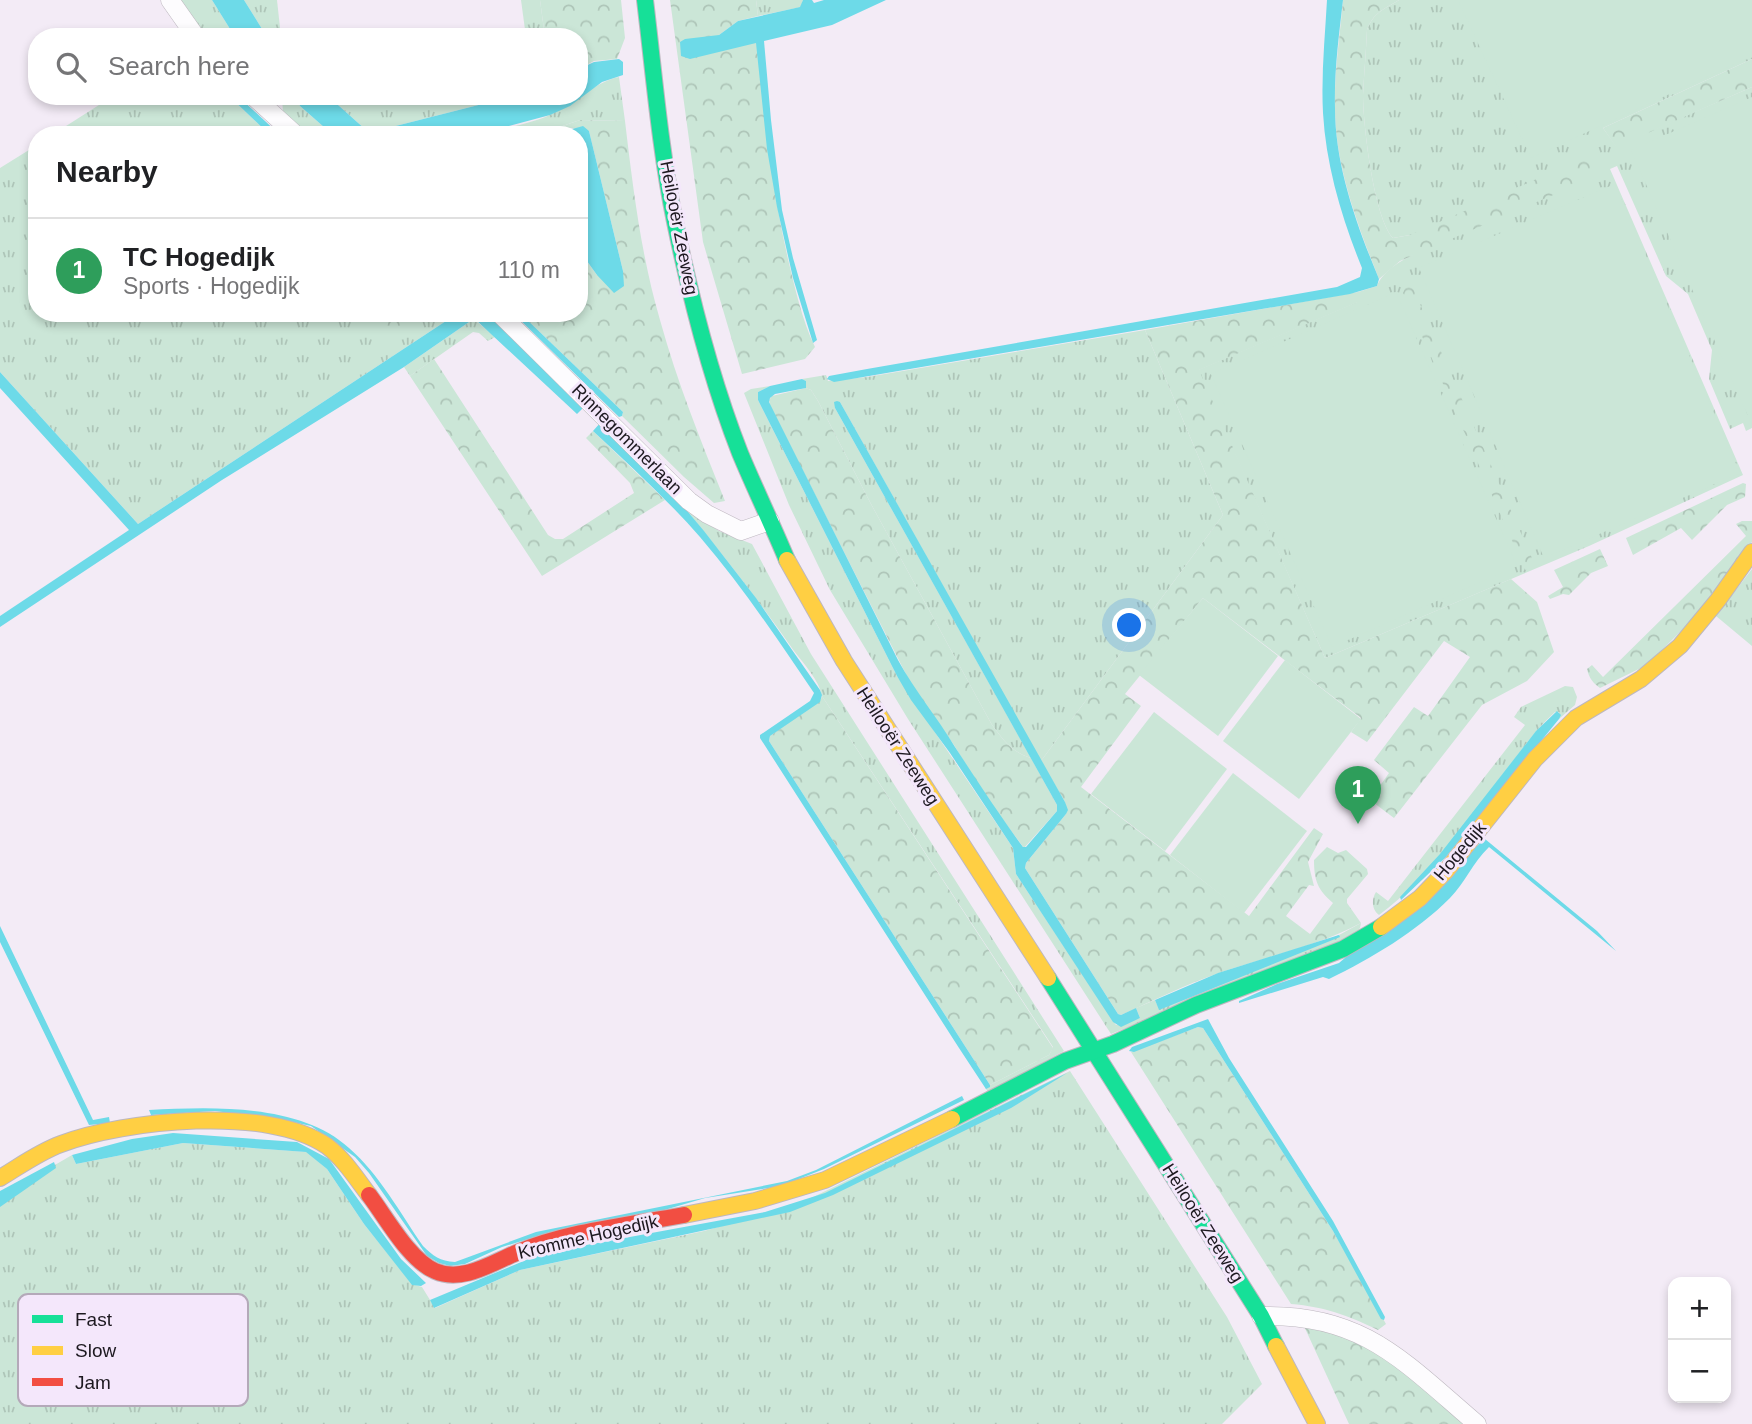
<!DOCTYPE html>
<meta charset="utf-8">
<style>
:root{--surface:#fff;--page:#f6f6f6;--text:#202124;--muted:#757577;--line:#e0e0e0;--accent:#68626b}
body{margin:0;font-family:Arial,sans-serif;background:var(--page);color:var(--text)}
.controls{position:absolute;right:21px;bottom:21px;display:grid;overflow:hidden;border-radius:14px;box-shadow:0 4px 10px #0003}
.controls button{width:63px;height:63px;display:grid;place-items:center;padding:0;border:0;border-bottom:2px solid var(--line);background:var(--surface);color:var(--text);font:35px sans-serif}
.you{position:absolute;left:1130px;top:626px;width:24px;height:24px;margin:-18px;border:5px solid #fff;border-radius:50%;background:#1a73e8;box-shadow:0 0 0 10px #1a73e833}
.badge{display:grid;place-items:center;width:46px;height:46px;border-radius:50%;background:var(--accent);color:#fff;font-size:23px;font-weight:700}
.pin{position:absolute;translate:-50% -58px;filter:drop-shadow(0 2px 4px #0008)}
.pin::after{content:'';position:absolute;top:37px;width:24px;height:21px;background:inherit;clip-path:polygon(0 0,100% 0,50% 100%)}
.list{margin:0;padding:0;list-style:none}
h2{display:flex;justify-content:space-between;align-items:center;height:91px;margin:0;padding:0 28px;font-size:30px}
h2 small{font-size:23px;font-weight:400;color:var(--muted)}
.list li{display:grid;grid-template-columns:46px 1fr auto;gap:21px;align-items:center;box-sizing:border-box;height:105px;padding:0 28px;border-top:2px solid var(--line)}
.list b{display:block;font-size:26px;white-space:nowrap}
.list p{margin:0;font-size:23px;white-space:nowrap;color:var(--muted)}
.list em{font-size:23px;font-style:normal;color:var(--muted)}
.icon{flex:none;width:38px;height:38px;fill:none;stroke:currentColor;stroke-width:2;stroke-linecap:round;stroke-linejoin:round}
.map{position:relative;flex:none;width:1752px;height:1424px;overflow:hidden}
.search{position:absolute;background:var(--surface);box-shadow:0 4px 10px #0003;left:28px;top:28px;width:560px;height:77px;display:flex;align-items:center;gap:18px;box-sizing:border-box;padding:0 24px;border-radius:28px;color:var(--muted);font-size:26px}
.panel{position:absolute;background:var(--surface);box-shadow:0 4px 10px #0003;left:28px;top:126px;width:560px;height:196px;border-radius:28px}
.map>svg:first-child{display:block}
</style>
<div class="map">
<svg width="1752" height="1424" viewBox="0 0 1752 1424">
<defs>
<pattern id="grass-tufts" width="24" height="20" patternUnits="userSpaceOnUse" patternTransform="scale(1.75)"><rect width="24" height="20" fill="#cbe6d7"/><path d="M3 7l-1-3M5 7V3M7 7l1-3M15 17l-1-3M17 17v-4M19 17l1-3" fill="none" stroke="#aec5b8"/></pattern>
<pattern id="forest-crowns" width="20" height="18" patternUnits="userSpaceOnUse" patternTransform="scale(1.75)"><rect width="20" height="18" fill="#cbe6d7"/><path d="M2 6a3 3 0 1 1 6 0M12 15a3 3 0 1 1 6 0" fill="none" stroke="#aec5b8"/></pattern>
</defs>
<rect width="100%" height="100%" fill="#f3ebf6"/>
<g fill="url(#grass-tufts)">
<polygon points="176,0 212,0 235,37 201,37"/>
<polygon points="244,0 277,0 281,37 267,37"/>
<polygon points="521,0 540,0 545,37 526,37"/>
<polygon points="756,0 803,0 801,7 758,16"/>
<path d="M 1399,0 L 1752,0 L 1752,59 L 1603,128 L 1616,146 L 1752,87 L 1752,428 L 1746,431 L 1743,423 L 1730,429 L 1709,379 L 1712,350 L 1688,294 L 1666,276 L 1617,166 L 1610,169 L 1743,475 L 1589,546 L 1325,658 L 1198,370 L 1357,302 L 1358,292 L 1377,286 C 1384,268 1408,257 1425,249 L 1410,235 L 1393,238 C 1374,218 1363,125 1363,95 C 1364,74 1366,52 1367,30 C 1373,13 1384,9 1399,0 Z"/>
<path d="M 619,77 L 625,121 L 580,120 L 536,135 L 475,135 C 499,129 533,124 554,113 C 576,102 595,82 619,77 Z"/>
<polygon points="113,96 229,96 270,135 52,135"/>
<polygon points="296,96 300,106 333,135 303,135 283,113 282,97"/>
<polygon points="328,96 514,96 372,132 366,130"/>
<polygon points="37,145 37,313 455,313 449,319 138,524 0,372 0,168"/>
<polygon points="472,320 475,320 495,337 488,341 479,333 473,332 410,376 404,367"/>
<path d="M 1145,330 L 1223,515 L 1041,761 L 840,402 L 835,408 L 1031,758 C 1012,752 1004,741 992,725 L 871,504 L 818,401 L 811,390 L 806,388 L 806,381 L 802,379 L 826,375 L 828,381 L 867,377 Z"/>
<polygon points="770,386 758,392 758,400 897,676 1013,848 1016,874 1116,1025 1140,1018 1136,1008 1155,1000 1159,1009 1339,935 1361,923 1360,928 1353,937 1111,1034 908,719 830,590 789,505 744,393 751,389"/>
<path d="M 683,506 L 719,531 L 752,544 L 811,654 L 1064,1051 L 988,1092 L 984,1086 L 986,1088 L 989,1087 L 990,1085 L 1049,1055 L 1053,1047 L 822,696 C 819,680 804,664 794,651 C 759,601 722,553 683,506 Z"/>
<polygon points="1752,569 1752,646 1716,616"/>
<path d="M 1565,686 L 1573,687 L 1577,697 L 1575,705 L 1559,719 L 1559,712 L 1555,712 C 1539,726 1526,744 1513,761 C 1474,811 1430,878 1379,915 C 1372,910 1371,900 1376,892 L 1388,901 L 1525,725 L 1514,717 L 1521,707 Z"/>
<polygon points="1070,1071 1227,1317 1262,1384 1222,1424 0,1424 0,1197 72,1155 76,1164 183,1143 307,1152 327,1169 364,1224 412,1284 422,1287 435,1308 520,1270 704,1231 799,1204"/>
</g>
<g fill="url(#forest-crowns)">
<polygon points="540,0 621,0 625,38 617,59 594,61 579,69 579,37 545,37"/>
<path d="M 670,0 L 756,0 L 758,16 L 738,21 L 719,35 L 756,43 L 758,49 C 765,120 772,189 788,259 C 795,288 802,320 815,347 L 805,359 L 742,374 L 703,242 Z"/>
<path d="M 1343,0 L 1399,0 C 1384,9 1373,13 1367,30 C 1366,52 1364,74 1363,95 C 1363,125 1374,218 1393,238 L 1410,235 L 1593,154 L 1602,174 L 1400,261 L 1379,279 C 1358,226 1335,166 1335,108 C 1334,72 1340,36 1343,0 Z"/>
<polygon points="1752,59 1752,87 1616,147 1603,128"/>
<path d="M 580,120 L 625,121 C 633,188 641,255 660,320 C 677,382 701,441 725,501 L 714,503 L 684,477 L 622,416 L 623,412 L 520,313 L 579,313 L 579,250 L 597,275 L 623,271 L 589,131 L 571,128 L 551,135 L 536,135 Z"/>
<polygon points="1409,279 1535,565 1525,570 1403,293"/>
<path d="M 1358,292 L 1358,302 L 1199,370 L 1325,658 L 1511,579 L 1537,602 L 1554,652 L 1527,681 L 1482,705 L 1394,818 L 1370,800 L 1389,773 L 1374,760 L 1414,707 L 1428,716 L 1470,657 L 1444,641 L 1367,742 L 1351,732 L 1361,718 L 1203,598 L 1125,694 L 1141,706 L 1081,787 L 1249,916 L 1314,828 L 1323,834 L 1308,862 L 1314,886 L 1309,885 L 1286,916 L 1310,934 L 1333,903 C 1318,890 1314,881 1314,860 L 1327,847 L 1338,853 L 1346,850 L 1367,869 L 1368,874 L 1347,899 L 1347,903 L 1361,923 C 1316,947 1267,956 1219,973 C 1186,984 1153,1001 1121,1015 L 1118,1014 L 1025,868 L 1026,863 L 1066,814 L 1065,802 L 1041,761 L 1223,515 L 1145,330 Z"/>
<polygon points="367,313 418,313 385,338"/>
<polygon points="434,359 548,535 555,539 563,539 634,493 630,483 586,438 593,431 665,500 542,576 410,376"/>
<path d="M 806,388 L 811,390 L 818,401 L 871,504 L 992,725 C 1004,741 1012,752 1031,758 L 1057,805 L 1057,811 L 1024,848 L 983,793 L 954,745 L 914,690 L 770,406 L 769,400 L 772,396 Z"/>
<polygon points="1743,483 1746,484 1745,497 1727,505 1692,540 1681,528 1633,555 1626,538"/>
<path d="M 1742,521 L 1752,521 L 1752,542 L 1691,621 L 1647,665 L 1600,688 C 1593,683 1589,678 1587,669 L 1592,665 L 1603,677 L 1746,536 L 1736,524 Z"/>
<polygon points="1600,549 1608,566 1591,573 1569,595 1563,594 1550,599 1548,596 1563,587 1554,570"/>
<polygon points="822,696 1053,1048 1049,1055 990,1085 769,741 770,736 821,699"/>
<path d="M 1198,1027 L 1203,1028 L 1333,1231 L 1386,1324 L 1378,1330 C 1347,1315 1325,1307 1291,1304 L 1131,1052 Z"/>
<path d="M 1303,1324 C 1359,1327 1425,1389 1467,1424 L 1349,1424 Z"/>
</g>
<g fill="#cbe6d7">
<polygon points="1458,0 1752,0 1752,56 1531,158"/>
<polygon points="1752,97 1752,420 1750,421 1631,150"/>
<polygon points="1615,184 1740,473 1544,558 1419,268"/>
<polygon points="1396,292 1517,566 1332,647 1211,374"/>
<polygon points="1203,598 1278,656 1218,736 1139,675"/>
<polygon points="1285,660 1361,719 1299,799 1223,741"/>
<polygon points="1154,712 1227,769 1165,851 1091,794"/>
<polygon points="1233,773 1307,831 1244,913 1170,855"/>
</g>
<g fill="#6ddae8">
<polygon points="212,0 244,0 267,37 235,37"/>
<polygon points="803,0 812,0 814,3 824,0 886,0 832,25 764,41 771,120 782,210 793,258 817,340 813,343 793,278 777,207 767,149 756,43 690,59 681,56 680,42 685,39 719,35 738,21 800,7"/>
<path d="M 1327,0 L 1343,0 C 1339,35 1334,72 1335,108 C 1335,166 1357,226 1379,279 L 1377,286 L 1350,294 L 834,382 L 827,379 L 829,376 L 867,369 L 1337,287 L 1360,277 L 1362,268 C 1342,219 1326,166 1323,113 C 1321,75 1325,37 1327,0 Z"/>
<polygon points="619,59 623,62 623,75 602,82 570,106 550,115 475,135 333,135 300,106 296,97 328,96 366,130 372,132 514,96 579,96 579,69 594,62"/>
<polygon points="229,96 238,96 280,135 270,135"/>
<polygon points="583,126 589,131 623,271 624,286 614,293 597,275 579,250 579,135 551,135"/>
<polygon points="455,313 490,313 585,406 577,414 476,320 472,320 404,367 222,480 0,627 0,616 129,530 0,388 0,372 138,524 449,319"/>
<polygon points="513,313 520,313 623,412 622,416 619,417"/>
<path d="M 802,379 L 806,381 L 806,388 L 775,394 L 770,398 L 769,402 L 898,660 C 915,691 937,717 955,747 C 978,782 998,813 1023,847 L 1026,847 L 1057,811 L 1057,805 L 835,408 L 834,402 L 837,401 L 840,402 L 1065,802 L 1068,810 L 1066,814 L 1026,863 L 1025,868 L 1118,1014 L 1121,1015 L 1136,1008 L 1140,1018 L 1121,1027 L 1113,1022 L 1016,874 L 1013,848 L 950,753 L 911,700 L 897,676 L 758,400 L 758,392 L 770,386 Z"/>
<path d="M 601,422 L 683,506 L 704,531 L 756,598 L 820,690 L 822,695 L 820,702 L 770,736 L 769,741 L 990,1085 L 990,1087 L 986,1089 L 984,1086 L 959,1048 L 760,738 L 760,735 L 810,701 L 814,693 C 778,640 742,586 700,537 C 667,499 629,465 593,431 Z"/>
<polygon points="1557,711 1561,715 1559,719 1445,858 1401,900 1400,897 1440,854 1536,731"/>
<path d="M 1485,839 L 1597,931 L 1616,951 L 1489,847 C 1473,862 1465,883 1450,898 C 1416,932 1372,958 1329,979 L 1323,977 L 1239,1003 L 1239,1001 L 1277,984 L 1339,963 Z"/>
<polygon points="0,926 93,1120 109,1117 110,1123 89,1125 0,942"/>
<polygon points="1339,935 1340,937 1159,1010 1155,1000 1218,973"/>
<polygon points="1208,1019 1229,1058 1333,1221 1385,1317 1384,1320 1381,1319 1333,1231 1203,1028 1198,1027 1134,1052 1129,1051 1132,1047"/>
<polygon points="1067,1073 1011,1108 833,1195 790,1212 520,1270 434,1308 430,1300 543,1253 765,1212 825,1193"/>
<path d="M 962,1096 L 964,1100 L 824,1169 L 781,1186 L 705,1198 L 651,1214 L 624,1217 L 551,1232 L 502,1247 L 465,1264 L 450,1266 L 439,1263 L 427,1256 L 369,1173 L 355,1157 L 311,1126 L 279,1119 L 215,1111 L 151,1115 L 149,1110 C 212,1107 300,1103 349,1148 C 380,1175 400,1213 423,1246 C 433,1256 440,1261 455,1262 L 536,1232 L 787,1181 L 816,1170 Z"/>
<polygon points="173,1133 297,1142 329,1159 401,1259 426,1283 421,1286 412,1285 364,1224 327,1169 306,1152 183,1143 76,1164 72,1155 132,1139"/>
<polygon points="54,1162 56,1168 0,1207 0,1191"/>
</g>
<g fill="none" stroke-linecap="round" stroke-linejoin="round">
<defs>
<g id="street">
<polyline points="170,0 196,37"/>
<polyline points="253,96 296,135"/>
<polyline points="499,313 689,501 707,514 741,531 770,521"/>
<path d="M 1261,1316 C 1363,1313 1404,1362 1477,1424"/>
</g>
<g id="fast">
<path d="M 645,0 C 654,74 660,149 675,222 C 691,300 711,379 740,453 C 755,489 772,524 787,560"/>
<polyline points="1048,978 1261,1316 1276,1346"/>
<polyline points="952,1119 1065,1061 1113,1044 1196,1005 1343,949 1381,927"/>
</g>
<g id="slow">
<polyline points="787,560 844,661 1048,978"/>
<polyline points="1381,927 1420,898 1446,871 1535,759 1576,718 1641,679 1680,646 1718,600 1752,552"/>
<path d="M 0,1178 C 20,1166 39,1152 61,1144 C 125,1120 268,1105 327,1146 C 344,1159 356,1178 369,1195"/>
<polyline points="684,1215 755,1201 825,1180 952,1119"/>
<polyline points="1276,1346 1317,1424"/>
</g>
<path id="jam" d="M 369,1195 C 386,1217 409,1260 435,1271 C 462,1283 492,1263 516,1253 C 568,1231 629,1225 684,1215"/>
</defs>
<use href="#street" stroke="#bdb7bf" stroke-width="19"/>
<use href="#fast" stroke="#bdb7bf" stroke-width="18"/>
<use href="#slow" stroke="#bdb7bf" stroke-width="18"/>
<use href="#jam" stroke="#bdb7bf" stroke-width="18"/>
<use href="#street" stroke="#fdfcfe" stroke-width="18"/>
<use href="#fast" stroke="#16e098" stroke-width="16"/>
<use href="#slow" stroke="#ffcf43" stroke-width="16"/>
<use href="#jam" stroke="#f24e42" stroke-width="16"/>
</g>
<g text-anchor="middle" stroke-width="6" stroke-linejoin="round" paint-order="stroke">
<g font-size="18" fill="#1d1920" stroke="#f4e7fb">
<text transform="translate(679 228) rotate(79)" y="6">Heilooër Zeeweg</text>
<text transform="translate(627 439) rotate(45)" y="6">Rinnegommerlaan</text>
<text transform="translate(898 746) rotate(57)" y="6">Heilooër Zeeweg</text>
<text transform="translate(1460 851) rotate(-50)" y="6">Hogedijk</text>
<text transform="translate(1203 1223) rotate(58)" y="6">Heilooër Zeeweg</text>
<text transform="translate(588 1237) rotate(-13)" y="6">Kromme Hogedijk</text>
</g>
</g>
<rect x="18" y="1294" width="230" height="112" rx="10" fill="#f4e7fb" stroke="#b4a9b9" stroke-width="2"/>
<rect x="32" y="1315" width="31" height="8" fill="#16e098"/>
<rect x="32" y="1346" width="31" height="9" fill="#ffcf43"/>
<rect x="32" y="1378" width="31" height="8" fill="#f24e42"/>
<g font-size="19" fill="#1d1920">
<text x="75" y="1326">Fast</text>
<text x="75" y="1357">Slow</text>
<text x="75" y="1389">Jam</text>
</g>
</svg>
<div class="controls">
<button>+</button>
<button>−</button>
</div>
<div class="you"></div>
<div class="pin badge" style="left:1358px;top:824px;background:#2e9e5b">1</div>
<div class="search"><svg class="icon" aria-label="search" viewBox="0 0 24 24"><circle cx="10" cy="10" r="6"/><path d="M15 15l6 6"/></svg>Search here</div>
<section class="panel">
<h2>Nearby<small></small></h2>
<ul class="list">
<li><span class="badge" style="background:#2e9e5b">1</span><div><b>TC Hogedijk</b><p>Sports · Hogedijk</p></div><em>110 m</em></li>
</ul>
</section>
</div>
